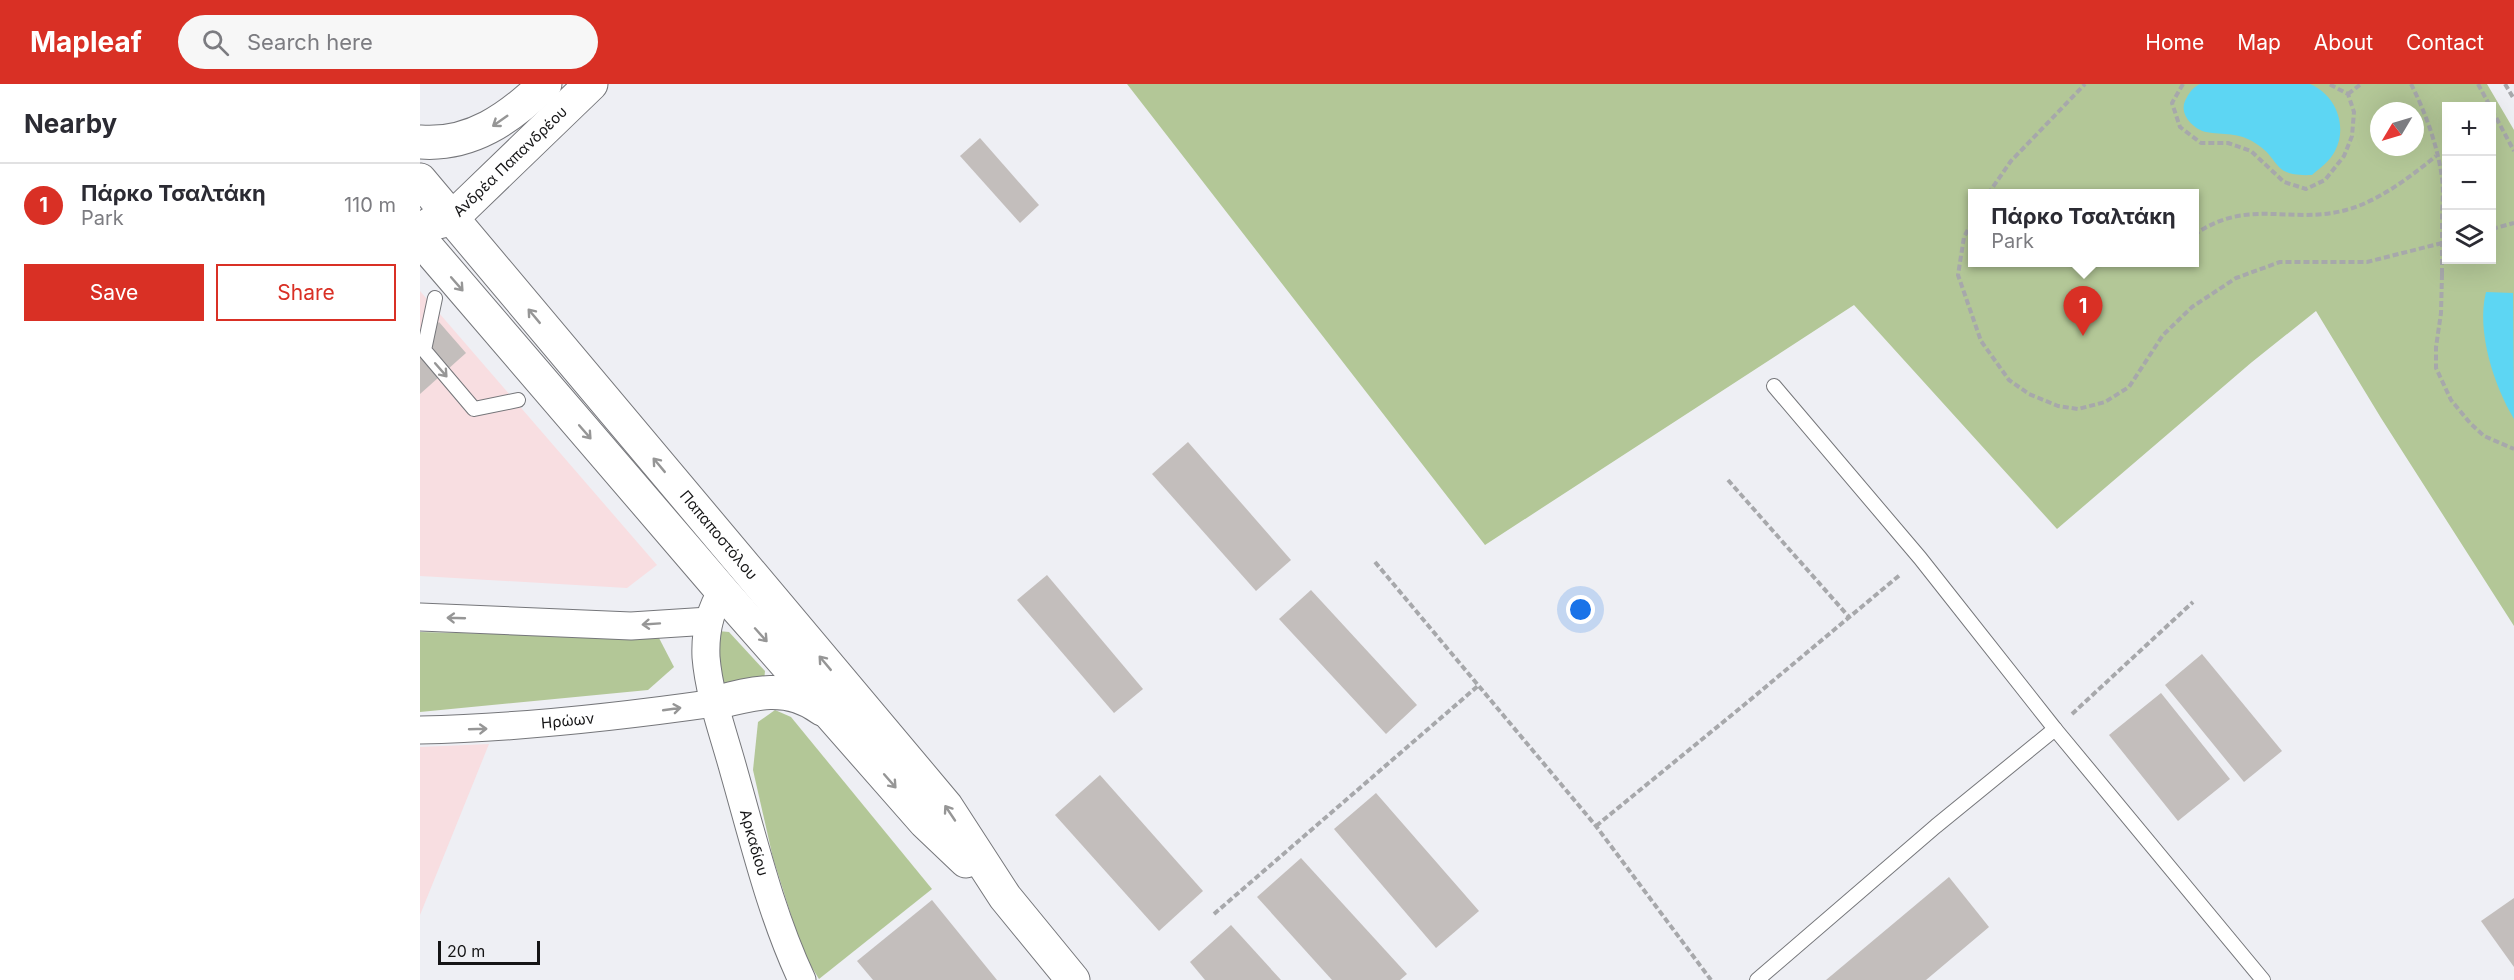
<!DOCTYPE html>
<meta charset="utf-8">
<style>
:root{--surface:#fff;--page:#f7f7f7;--text:#2b2b33;--muted:#7c7c81;--line:#e1e1e2;--accent:#d93025}
body{margin:0;font-family:Inter,sans-serif;background:var(--page);color:var(--text)}
.controls{position:absolute;right:18px;top:18px;display:grid;overflow:hidden;border-radius:0px;box-shadow:0 6px 24px #0002}
.controls button{width:54px;height:54px;display:grid;place-items:center;padding:0;border:0;border-bottom:2px solid var(--line);background:var(--surface);color:var(--text);font:30px sans-serif}
.compass{position:absolute;left:1950px;top:18px;width:54px;height:54px;border-radius:50%;background:var(--surface);box-shadow:0 6px 24px #0002;rotate:232deg}
.scale{position:absolute;left:18px;bottom:15px;width:102px;box-sizing:border-box;padding-left:6px;border:3px solid #151516;border-top:0;font-size:16px;line-height:21px;white-space:nowrap;color:#151516;-webkit-text-stroke:4px #eeeff4;paint-order:stroke}
.you{position:absolute;left:1161px;top:526px;width:21px;height:21px;margin:-15px;border:4px solid #fff;border-radius:50%;background:#1a73e8;box-shadow:0 0 0 9px #1a73e833}
.badge{display:grid;place-items:center;width:39px;height:39px;border-radius:50%;background:var(--accent);color:#fff;font-size:20px;font-weight:700}
.pin{position:absolute;translate:-50% -50px;filter:drop-shadow(0 2px 3px #0008)}
.pin::after{content:'';position:absolute;top:32px;width:21px;height:18px;background:inherit;clip-path:polygon(0 0,100% 0,50% 100%)}
.popup{position:absolute;left:1548px;top:105px;width:231px;height:78px;box-sizing:border-box;display:grid;place-content:center;border-radius:0px;background:var(--surface);filter:drop-shadow(0 2px 4px #0005);font-size:20px;white-space:nowrap;color:var(--muted)}
.popup b{font-size:22px;color:var(--text)}
.popup::after{content:'';position:absolute;left:50%;top:100%;margin-left:-12px;border:12px solid transparent;border-top-color:var(--surface)}
.list{margin:0;padding:0;list-style:none}
h2{display:flex;justify-content:space-between;align-items:center;height:78px;margin:0;padding:0 24px;font-size:26px}
h2 small{font-size:20px;font-weight:400;color:var(--muted)}
.list li{display:grid;grid-template-columns:39px 1fr auto;gap:18px;align-items:center;box-sizing:border-box;height:84px;padding:0 24px;border-top:2px solid var(--line)}
.list b{display:block;font-size:22px;white-space:nowrap}
.list p{margin:0;font-size:20px;white-space:nowrap;color:var(--muted)}
.list em{font-size:20px;font-style:normal;color:var(--muted)}
.actions{display:flex;gap:12px;padding:18px 24px}
.actions a{flex:1;padding:14px 0;border:2px solid var(--accent);border-radius:0px;text-align:center;font-size:21px;color:var(--accent)}
.actions .main{background:var(--accent);color:#fff}
.icon{flex:none;width:33px;height:33px;fill:none;stroke:currentColor;stroke-width:2;stroke-linecap:round;stroke-linejoin:round}
.map{position:relative;flex:none;width:2094px;height:896px;overflow:hidden}
header{display:flex;align-items:center;gap:36px;box-sizing:border-box;height:84px;padding:0 30px;background:var(--accent);color:#fff}
header strong{font-size:28px}
nav{display:flex;gap:33px;margin-inline-start:auto;font-size:21px}
.search{width:420px;height:54px;background:var(--page);display:flex;align-items:center;gap:15px;box-sizing:border-box;padding:0 21px;border-radius:33px;color:var(--muted);font-size:22px}
main{display:flex}
aside{flex:1;background:var(--surface)}
.map>svg:first-child{display:block}
</style>
<header>
<strong>Mapleaf</strong>
<div class="search"><svg class="icon" aria-label="search" viewBox="0 0 24 24"><circle cx="10" cy="10" r="6"/><path d="M15 15l6 6"/></svg>Search here</div>
<nav><a>Home</a><a>Map</a><a>About</a><a>Contact</a></nav>
</header>
<main>
<aside>
<h2>Nearby<small></small></h2>
<ul class="list">
<li><span class="badge">1</span><div><b>Πάρκο Τσαλτάκη</b><p>Park</p></div><em>110 m</em></li>
</ul>
<div class="actions"><a class="main">Save</a><a>Share</a></div>
</aside>
<div class="map">
<svg width="2094" height="896" viewBox="0 0 2094 896">
<rect width="100%" height="100%" fill="#eeeff4"/>
<g fill="#f8dee1">
<polygon points="0,207 237,481 207,504 0,492"/>
<polygon points="69,660 0,831 0,663"/>
</g>
<g fill="#b3c797" fill-rule="evenodd">
<path d="M 707,0 L 2067,0 L 2094,46 L 2094,542 L 1961,334 L 1896,227 L 1832,278 L 1637,445 L 1434,221 L 1065,461 ZM 2026,22 L 2072,22 L 2072,176 L 2026,176 ZM 1959,27 L 1995,27 L 1995,63 L 1959,63 ZM 1552,110 L 1774,110 L 1774,178 L 1552,178 Z"/>
<polygon points="298,547 309,548 345,587 344,597 299,603"/>
<polygon points="0,548 239,554 254,583 228,606 0,628"/>
<polygon points="355,626 371,633 512,805 399,895 383,869 353,774 333,686 338,638"/>
</g>
<g fill="#5dd6f3">
<path d="M 1780,0 L 1890,0 C 1916,11 1928,42 1915,67 C 1910,77 1900,84 1892,91 C 1850,93 1862,75 1835,59 C 1819,48 1803,51 1786,48 C 1773,45 1759,30 1765,17 C 1769,9 1772,4 1780,0 Z"/>
<path d="M 2066,208 L 2093,209 L 2094,335 C 2074,302 2056,247 2066,208 Z"/>
</g>
<g fill="#c3bebc">
<polygon points="560,54 619,121 600,139 540,72"/>
<polygon points="19,238 46,269 0,310 0,255"/>
<polygon points="768,358 871,476 836,507 732,390"/>
<polygon points="627,491 723,605 694,629 597,516"/>
<polygon points="891,506 997,621 966,650 859,535"/>
<polygon points="1782,570 1862,667 1824,698 1745,601"/>
<polygon points="1741,609 1810,695 1758,737 1689,651"/>
<polygon points="680,691 783,807 739,847 635,731"/>
<polygon points="956,709 1059,827 1016,864 914,745"/>
<polygon points="881,774 987,890 980,896 912,896 837,813"/>
<polygon points="1529,793 1569,843 1506,896 1406,896"/>
<polygon points="2094,814 2094,883 2061,837"/>
<polygon points="512,816 577,896 453,896 437,877"/>
<polygon points="811,841 861,896 785,896 770,878"/>
</g>
<g fill="none" stroke-linecap="round" stroke-linejoin="round">
<defs>
<g id="lane">
<polyline points="15,214 4,266 54,325 98,316"/>
<polyline points="1354,302 1500,474 1635,645 1843,896"/>
<polyline points="1337,896 1516,742 1635,645"/>
</g>
<g id="street">
<path id="s1" d="M 302,507 C 290,526 285,550 286,573 C 289,611 304,651 314,688 C 334,758 351,830 382,896"/>
<polyline points="0,533 211,542 289,537"/>
<path id="s2" d="M 0,646 C 99,644 197,633 295,619"/>
</g>
<g id="secondary">
<path d="M 0,58 C 51,62 90,34 125,0"/>
<path id="s3" d="M 0,96 L 526,722 L 585,813 L 653,896"/>
<path id="s4" d="M 10,140 L 31,135 L 171,0"/>
<polyline points="0,155 302,507 505,738 546,777"/>
<path d="M 295,619 C 332,609 368,599 402,625"/>
</g>
</defs>
<use href="#lane" stroke="#75767a" stroke-width="16"/>
<use href="#street" stroke="#75767a" stroke-width="29"/>
<use href="#secondary" stroke="#75767a" stroke-width="35"/>
<g stroke="#a7a8ab" stroke-width="4" stroke-dasharray="6 3" stroke-linecap="butt">
<polyline points="1763,0 1752,19 1760,43 1781,59 1808,59 1831,67 1864,98 1886,105 1905,96 1924,72 1932,52 1934,28 1928,10 1909,0"/>
<path d="M 1991,0 C 2005,27 2018,63 2022,94 C 2024,108 2022,122 2022,136"/>
<polyline points="2058,0 2070,22"/>
<polyline points="2085,0 2094,15"/>
<polyline points="1928,10 1941,0"/>
<polyline points="2072,26 2094,67"/>
<polyline points="1568,110 1591,77 1665,0"/>
<polyline points="1552,138 1544,153 1538,191 1561,257 1589,296 1609,310 1638,322 1658,325 1685,318 1709,303 1743,251 1772,223 1816,194 1860,178 1947,178 2026,158"/>
<polyline points="2072,145 2094,139"/>
<path d="M 1774,151 C 1827,113 1872,141 1926,126 C 1959,117 1990,93 2016,72"/>
<polyline points="2022,190 2021,229 2016,263 2016,284 2031,316 2050,339 2064,352 2094,365"/>
<polyline points="1308,396 1429,533"/>
<polyline points="955,478 1176,742 1291,896"/>
<polyline points="1652,630 1773,518"/>
<polyline points="1176,742 1324,621 1481,490"/>
<polyline points="794,830 1059,601"/>
</g>
<use href="#lane" stroke="#fff" stroke-width="14"/>
<use href="#street" stroke="#fff" stroke-width="27"/>
<use href="#secondary" stroke="#fff" stroke-width="33"/>
<polyline stroke="#a7a8ab" stroke-width="4" stroke-dasharray="6 3" stroke-linecap="butt" points="2022,190 2022,136"/>
</g>
<defs><path id="oneway-shaft" d="M-6 0H5M1.5-3L5.5 0L1.5 3" fill="none" stroke-width="1.6" stroke-linecap="round" stroke-linejoin="round" transform="scale(1.5)"/></defs>
<g stroke="#969696">
<use href="#oneway-shaft" transform="translate(80 37) rotate(145)"/>
<use href="#oneway-shaft" transform="translate(37 200) rotate(49)"/>
<use href="#oneway-shaft" transform="translate(114 232) rotate(-130)"/>
<use href="#oneway-shaft" transform="translate(21 286) rotate(49)"/>
<use href="#oneway-shaft" transform="translate(165 348) rotate(49)"/>
<use href="#oneway-shaft" transform="translate(239 381) rotate(-130)"/>
<use href="#oneway-shaft" transform="translate(36 534) rotate(-178)"/>
<use href="#oneway-shaft" transform="translate(231 540) rotate(176)"/>
<use href="#oneway-shaft" transform="translate(341 551) rotate(48)"/>
<use href="#oneway-shaft" transform="translate(405 579) rotate(-130)"/>
<use href="#oneway-shaft" transform="translate(252 625) rotate(-8)"/>
<use href="#oneway-shaft" transform="translate(58 645) rotate(-2)"/>
<use href="#oneway-shaft" transform="translate(470 697) rotate(49)"/>
<use href="#oneway-shaft" transform="translate(530 729) rotate(-124)"/>
</g>
<g text-anchor="middle" stroke-width="6" stroke-linejoin="round" paint-order="stroke">
<g font-size="15" fill="#151516" stroke="#eeeff4">
<text dy="5" stroke="none"><textPath href="#s4" startOffset="104">Ανδρέα Παπανδρέου</textPath></text>
<text dy="5" stroke="none"><textPath href="#s3" startOffset="464">Παπαποστόλου</textPath></text>
<text dy="5" stroke="none"><textPath href="#s2" startOffset="148">Ηρώων</textPath></text>
<text dy="5" stroke="none"><textPath href="#s1" startOffset="261">Αρκαδίου</textPath></text>
</g>
</g>
</svg>
<div class="controls">
<button>+</button>
<button>−</button>
<button><svg class="icon" aria-label="layers" viewBox="0 0 24 24"><path d="M12 4l9 5-9 5-9-5zM3 14l9 5 9-5"/></svg></button>
</div>
<svg class="compass" viewBox="-18 -18 36 36"><path d="M0-13l5 13h-10z" fill="#e53935"/><path d="M0 13l5-13h-10z" fill="#7c7c81"/></svg>
<div class="scale">20 m</div>
<div class="you"></div>
<div class="pin badge" style="left:1663px;top:252px">1</div>
<div class="popup"><b>Πάρκο Τσαλτάκη</b>Park</div>
</div>
</main>
